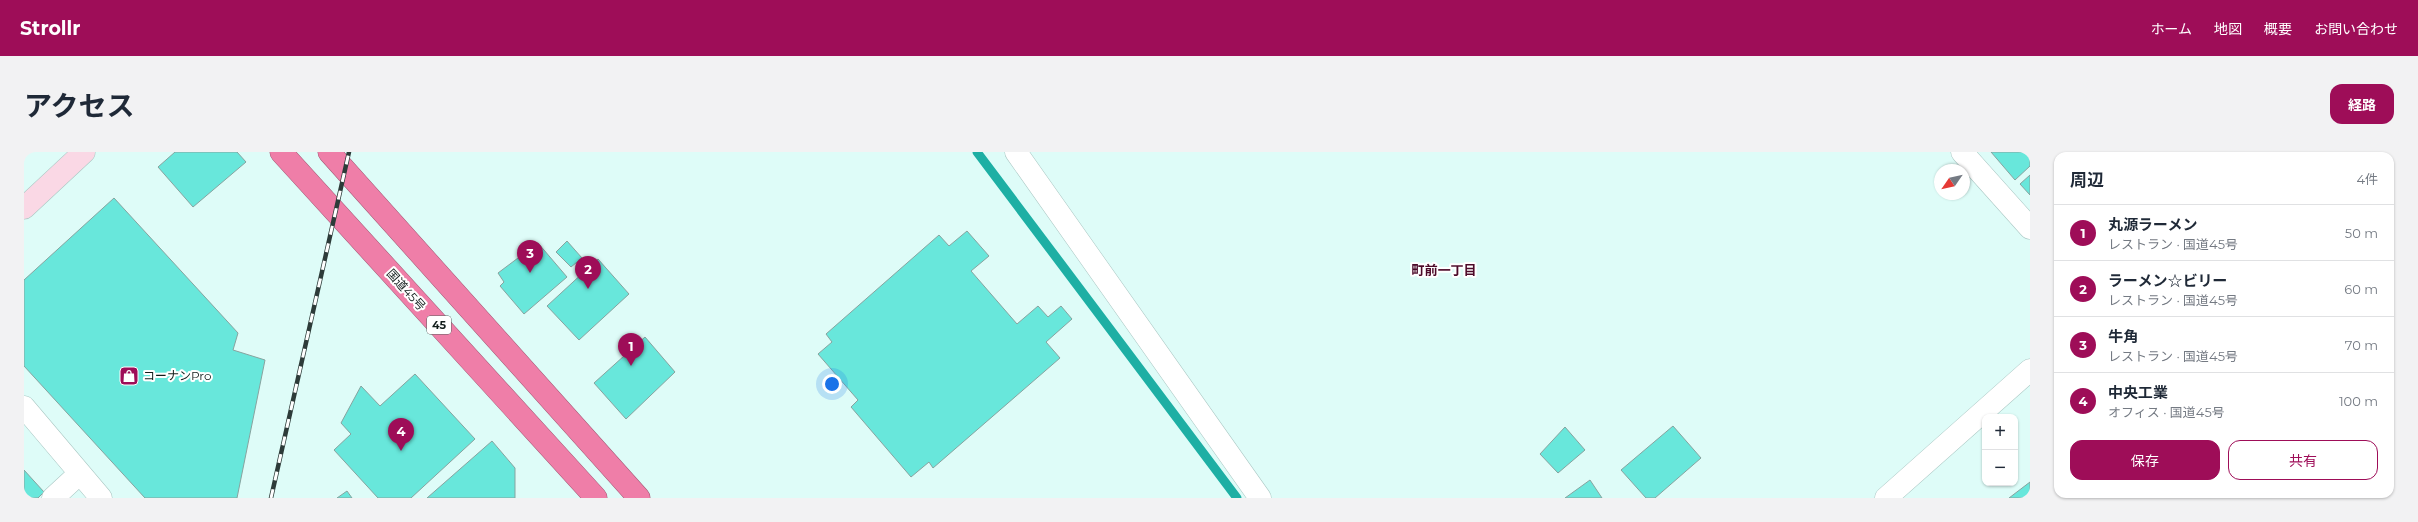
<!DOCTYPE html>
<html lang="ja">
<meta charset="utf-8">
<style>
:root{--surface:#fff;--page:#f2f2f3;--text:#1f2937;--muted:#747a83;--line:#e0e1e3;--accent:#9e0d58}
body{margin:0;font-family:Montserrat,"Noto Sans JP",sans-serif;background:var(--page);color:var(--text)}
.controls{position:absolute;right:12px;bottom:12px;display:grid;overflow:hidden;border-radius:8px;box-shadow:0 1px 3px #0004}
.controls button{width:36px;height:36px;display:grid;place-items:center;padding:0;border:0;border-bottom:1px solid var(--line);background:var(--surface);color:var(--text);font:20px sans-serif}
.compass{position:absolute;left:1910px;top:12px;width:36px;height:36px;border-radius:50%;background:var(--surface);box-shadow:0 1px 3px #0004;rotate:236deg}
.you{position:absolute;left:808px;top:232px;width:14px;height:14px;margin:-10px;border:3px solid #fff;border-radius:50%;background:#1a73e8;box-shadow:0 0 0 6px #1a73e833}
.badge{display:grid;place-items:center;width:26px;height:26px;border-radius:50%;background:var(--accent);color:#fff;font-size:13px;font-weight:700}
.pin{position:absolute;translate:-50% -33px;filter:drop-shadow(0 1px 2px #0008)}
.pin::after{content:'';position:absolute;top:21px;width:14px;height:12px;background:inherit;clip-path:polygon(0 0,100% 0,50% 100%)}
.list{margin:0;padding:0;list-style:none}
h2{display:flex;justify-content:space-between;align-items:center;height:52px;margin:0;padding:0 16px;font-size:17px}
h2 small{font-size:13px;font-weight:400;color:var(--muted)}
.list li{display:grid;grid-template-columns:26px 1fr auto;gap:12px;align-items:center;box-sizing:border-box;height:56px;padding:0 16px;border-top:1px solid var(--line)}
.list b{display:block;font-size:15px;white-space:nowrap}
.list p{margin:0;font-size:13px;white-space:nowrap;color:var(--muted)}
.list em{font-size:13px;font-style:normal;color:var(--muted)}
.actions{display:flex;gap:8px;padding:12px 16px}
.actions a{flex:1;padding:9px 0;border:1px solid var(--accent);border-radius:12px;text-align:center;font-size:14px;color:var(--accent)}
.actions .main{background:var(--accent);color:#fff}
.map{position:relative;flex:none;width:2006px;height:346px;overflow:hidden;border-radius:12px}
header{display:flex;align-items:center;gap:24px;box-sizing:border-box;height:56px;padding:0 20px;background:var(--accent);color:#fff}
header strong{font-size:19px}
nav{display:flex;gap:22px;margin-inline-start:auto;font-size:14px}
.intro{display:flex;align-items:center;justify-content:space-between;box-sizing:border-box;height:96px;padding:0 24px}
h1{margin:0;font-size:28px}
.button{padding:10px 18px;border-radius:12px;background:var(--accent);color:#fff;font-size:14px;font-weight:700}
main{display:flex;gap:24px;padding:0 24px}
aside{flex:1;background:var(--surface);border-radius:12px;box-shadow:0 1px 3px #0004}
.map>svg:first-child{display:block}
</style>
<header>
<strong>Strollr</strong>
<nav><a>ホーム</a><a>地図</a><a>概要</a><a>お問い合わせ</a></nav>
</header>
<div class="intro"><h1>アクセス</h1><a class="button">経路</a></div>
<main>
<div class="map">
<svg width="2006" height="346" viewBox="0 0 2006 346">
<rect width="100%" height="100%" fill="#defcf8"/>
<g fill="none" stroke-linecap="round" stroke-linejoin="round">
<polyline stroke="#1eafa4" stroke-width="9" points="953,0 1213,346"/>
</g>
<g fill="#68e7db" stroke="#87a39f">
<polygon points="151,0 213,0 222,10 169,55 134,15"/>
<polygon points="1967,0 2006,0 2006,14 1991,28"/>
<polygon points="2006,23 2006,43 1996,32"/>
<polygon points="90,46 214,181 209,198 241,208 213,346 121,346 0,214 0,128"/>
<polygon points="943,79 965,104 947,119 993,172 1014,154 1024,165 1037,154 1048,167 1022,190 1036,206 909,316 905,310 887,325 827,255 834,248 794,202 808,190 802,182 915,83 925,94"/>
<polygon points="543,89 558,106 547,115 532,100"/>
<polygon points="514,91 543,125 500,162 476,134 480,130 474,121"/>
<polygon points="574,107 605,142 555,188 523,154"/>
<polygon points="621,185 651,220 602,267 570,231"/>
<polygon points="391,222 451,287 387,346 354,346 310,298 327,282 317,271 337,234 356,254"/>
<polygon points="1649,274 1677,306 1631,346 1622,346 1597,318"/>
<polygon points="1541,275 1561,298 1534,321 1516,302"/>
<polygon points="468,289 491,316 491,346 403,346"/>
<polygon points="0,318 20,340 14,346 0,346"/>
<polygon points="1566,328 1578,346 1541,346"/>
<polygon points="2006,330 2006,346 1985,346"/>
<polygon points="323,339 328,346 313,346"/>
</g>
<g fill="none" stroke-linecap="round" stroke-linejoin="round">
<defs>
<g id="street">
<polyline points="992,0 1236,346"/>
<polyline points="1938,0 2006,76"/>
<polyline points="0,255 77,346"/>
<polyline points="29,346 55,322"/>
<polyline points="1862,346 2006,218"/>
</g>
<polyline id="secondary" points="0,56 60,0"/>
<g id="highway">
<polyline points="257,0 572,346"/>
<polyline points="305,0 615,346"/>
</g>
</defs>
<use href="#street" stroke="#aac7c3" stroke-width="23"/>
<use href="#secondary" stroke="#aac7c3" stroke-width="23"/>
<use href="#highway" stroke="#a25c77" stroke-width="23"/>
<use href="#street" stroke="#fff" stroke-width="22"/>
<use href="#secondary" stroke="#fad8e5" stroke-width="22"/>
<use href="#highway" stroke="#ef7ea8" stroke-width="22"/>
<defs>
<polyline id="rail" points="247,346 325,0"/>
</defs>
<use href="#rail" stroke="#2d3b39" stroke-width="4.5"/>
<use href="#rail" stroke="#fff" stroke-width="3" stroke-dasharray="9" stroke-linecap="butt"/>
</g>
<defs>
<symbol id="shop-square" viewBox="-11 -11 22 22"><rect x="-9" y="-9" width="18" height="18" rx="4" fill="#9e0d58" stroke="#fff"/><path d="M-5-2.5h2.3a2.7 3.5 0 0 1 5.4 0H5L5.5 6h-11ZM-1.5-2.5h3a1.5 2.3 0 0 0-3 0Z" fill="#fff"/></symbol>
</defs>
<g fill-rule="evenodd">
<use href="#shop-square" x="94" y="213" width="22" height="22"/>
</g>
<g text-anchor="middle" stroke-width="4" stroke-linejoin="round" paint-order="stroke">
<rect fill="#fff" stroke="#59615f" stroke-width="1" x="403" y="164" width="24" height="18" rx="3"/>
<g font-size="11" font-weight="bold" fill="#121d1b">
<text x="415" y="177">45</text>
</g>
<g font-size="12" fill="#121d1b" stroke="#fff">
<text transform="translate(382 138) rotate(48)" y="4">国道45号</text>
</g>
<g font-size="12" fill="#121d1b" stroke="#fff" text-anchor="start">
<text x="119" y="228">コーナンPro</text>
</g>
<g font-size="13" font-weight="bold" fill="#4c0a29" stroke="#fff">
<text x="1420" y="123">町前一丁目</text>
</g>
</g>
</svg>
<div class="controls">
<button>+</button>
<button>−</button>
</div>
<svg class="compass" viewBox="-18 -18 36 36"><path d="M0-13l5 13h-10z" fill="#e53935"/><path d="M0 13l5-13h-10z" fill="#747a83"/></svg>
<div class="you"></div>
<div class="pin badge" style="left:607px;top:214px">1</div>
<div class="pin badge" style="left:564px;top:137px">2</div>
<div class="pin badge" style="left:506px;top:121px">3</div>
<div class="pin badge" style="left:377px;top:299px">4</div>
</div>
<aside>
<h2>周辺<small>4件</small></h2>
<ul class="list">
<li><span class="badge">1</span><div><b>丸源ラーメン</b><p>レストラン · 国道45号</p></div><em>50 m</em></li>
<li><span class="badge">2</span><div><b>ラーメン☆ビリー</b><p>レストラン · 国道45号</p></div><em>60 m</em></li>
<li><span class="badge">3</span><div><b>牛角</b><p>レストラン · 国道45号</p></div><em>70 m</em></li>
<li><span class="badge">4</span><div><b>中央工業</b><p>オフィス · 国道45号</p></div><em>100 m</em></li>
</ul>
<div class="actions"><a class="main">保存</a><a>共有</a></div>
</aside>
</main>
